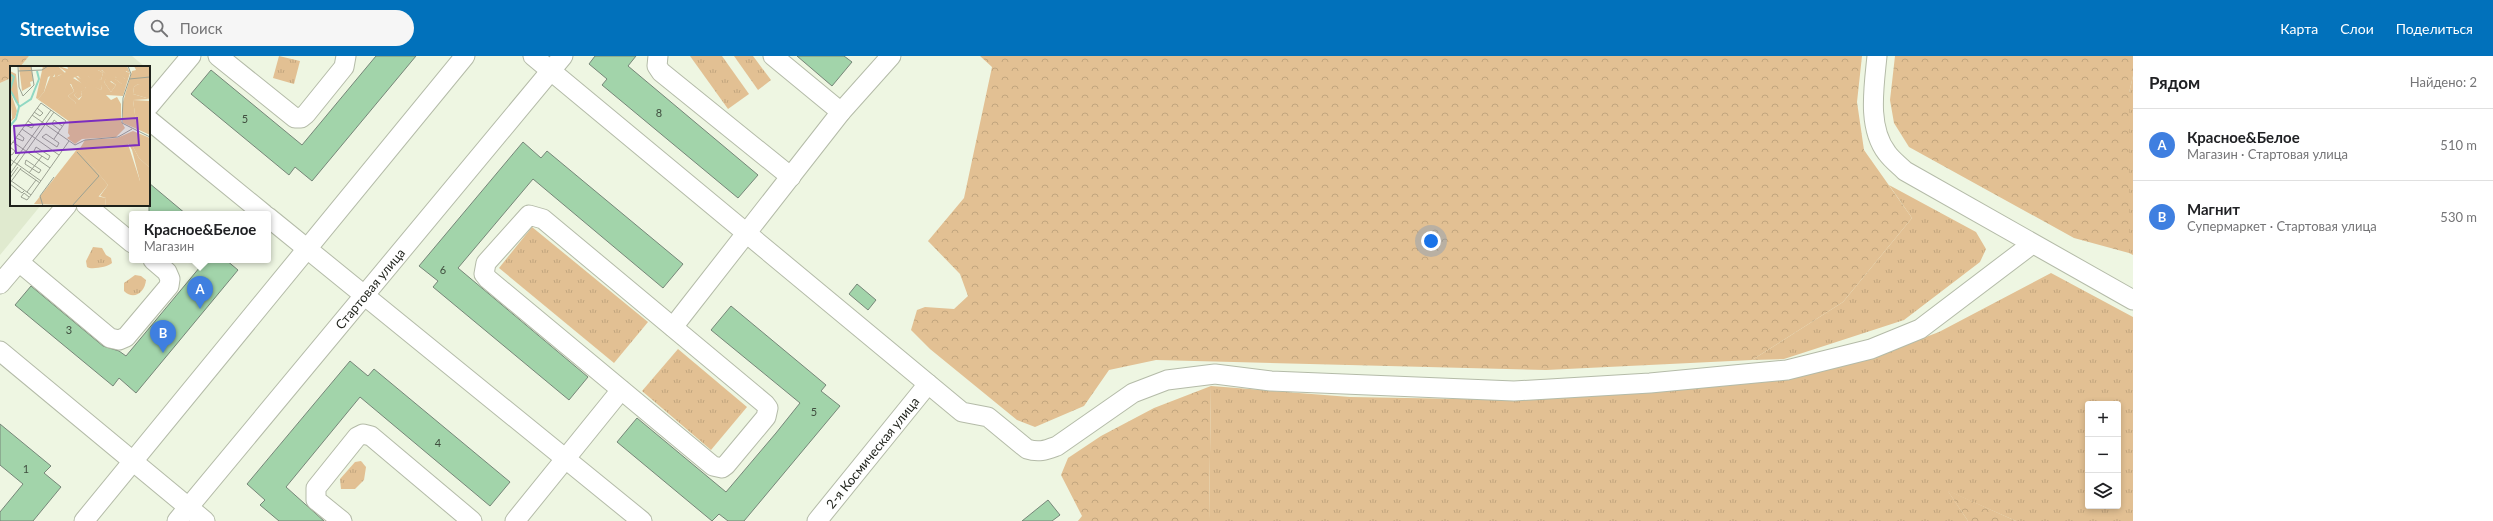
<!DOCTYPE html>
<html lang="ru">
<meta charset="utf-8">
<style>
:root{--surface:#fff;--page:#f6f6f6;--text:#202124;--muted:#757577;--line:#e0e0e0;--accent:#0171bb}
body{margin:0;font-family:Lato,sans-serif;background:var(--page);color:var(--text)}
.controls{position:absolute;right:12px;bottom:12px;display:grid;overflow:hidden;border-radius:4px;box-shadow:0 2px 6px #0003}
.controls button{width:36px;height:36px;display:grid;place-items:center;padding:0;border:0;border-bottom:1px solid var(--line);background:var(--surface);color:var(--text);font:20px sans-serif}
.you{position:absolute;left:1431px;top:185px;width:14px;height:14px;margin:-10px;border:3px solid #fff;border-radius:50%;background:#1a73e8;box-shadow:0 0 0 6px #1a73e833}
.badge{display:grid;place-items:center;width:26px;height:26px;border-radius:50%;background:var(--accent);color:#fff;font-size:13px;font-weight:700}
.pin{position:absolute;translate:-50% -33px;filter:drop-shadow(0 1px 2px #0008)}
.pin::after{content:'';position:absolute;top:21px;width:14px;height:12px;background:inherit;clip-path:polygon(0 0,100% 0,50% 100%)}
.popup{position:absolute;left:129px;top:155px;width:142px;height:52px;box-sizing:border-box;display:grid;place-content:center;border-radius:4px;background:var(--surface);filter:drop-shadow(0 1px 3px #0005);font-size:13px;white-space:nowrap;color:var(--muted)}
.popup b{font-size:15px;color:var(--text)}
.popup::after{content:'';position:absolute;left:50%;top:100%;margin-left:-8px;border:8px solid transparent;border-top-color:var(--surface)}
.list{margin:0;padding:0;list-style:none}
h2{display:flex;justify-content:space-between;align-items:center;height:52px;margin:0;padding:0 16px;font-size:17px}
h2 small{font-size:13px;font-weight:400;color:var(--muted)}
.list li{display:grid;grid-template-columns:26px 1fr auto;gap:12px;align-items:center;box-sizing:border-box;height:72px;padding:0 16px;border-top:1px solid var(--line)}
.list b{display:block;font-size:15px;white-space:nowrap}
.list p{margin:0;font-size:13px;white-space:nowrap;color:var(--muted)}
.list em{font-size:13px;font-style:normal;color:var(--muted)}
.icon{flex:none;width:22px;height:22px;fill:none;stroke:currentColor;stroke-width:2;stroke-linecap:round;stroke-linejoin:round}
.map{position:relative;flex:none;width:2133px;height:465px;overflow:hidden}
header{display:flex;align-items:center;gap:24px;box-sizing:border-box;height:56px;padding:0 20px;background:var(--accent);color:#fff}
header strong{font-size:19px}
nav{display:flex;gap:22px;margin-inline-start:auto;font-size:14px}
.search{width:280px;height:36px;background:var(--page);display:flex;align-items:center;gap:10px;box-sizing:border-box;padding:0 14px;border-radius:22px;color:var(--muted);font-size:15px}
main{display:flex}
aside{flex:1;background:var(--surface)}
.map>svg:first-child{display:block}
</style>
<header>
<strong>Streetwise</strong>
<div class="search"><svg class="icon" aria-label="search" viewBox="0 0 24 24"><circle cx="10" cy="10" r="6"/><path d="M15 15l6 6"/></svg>Поиск</div>
<nav><a>Карта</a><a>Слои</a><a>Поделиться</a></nav>
</header>
<main>
<div class="map">
<svg width="2133" height="465" viewBox="0 0 2133 465">
<defs>
<pattern id="grass-tufts" width="24" height="20" patternUnits="userSpaceOnUse"><rect width="24" height="20" fill="#e2c093"/><path d="M3 7l-1-3M5 7V3M7 7l1-3M15 17l-1-3M17 17v-4M19 17l1-3" fill="none" stroke="#c1a57e"/></pattern>
<pattern id="forest-crowns" width="20" height="18" patternUnits="userSpaceOnUse"><rect width="20" height="18" fill="#e2c093"/><path d="M2 6a3 3 0 1 1 6 0M12 15a3 3 0 1 1 6 0" fill="none" stroke="#c1a57e"/></pattern>
</defs>
<rect width="100%" height="100%" fill="#eef6e2"/>
<g fill="#e0eacf">
<polygon points="29,0 132,0 145,11 20,11"/>
<polygon points="11,22 11,149 41,149 0,199 0,27"/>
</g>
<g fill="url(#grass-tufts)" fill-rule="evenodd">
<polygon points="279,0 300,5 294,28 273,22"/>
<polygon points="690,0 722,0 749,38 728,53"/>
<polygon points="734,0 753,0 771,24 758,34"/>
<polygon points="2133,20 2133,199 2129,197 2129,37"/>
<polygon points="1889,129 1976,176 1986,193 1980,206 1904,264 1784,303 1752,304 1843,246 1912,162"/>
<polygon points="532,171 648,266 614,307 499,212"/>
<path d="M 93,191 L 102,192 L 106,199 L 111,202 L 112,207 C 108,211 91,214 87,211 L 86,205 Z"/>
<path d="M 2051,217 L 2133,261 L 2133,465 L 2016,465 L 1948,435 L 1968,465 L 1209,465 L 1211,330 L 1350,341 L 1520,344 L 1878,299 L 1939,276 ZM 2088,348 L 2118,348 L 2118,450 L 2088,450 Z"/>
<path d="M 135,219 L 141,220 L 146,224 C 145,236 134,245 124,235 L 124,227 Z"/>
<polygon points="678,293 747,351 711,394 642,335"/>
<polygon points="361,405 366,411 364,424 355,433 341,433 340,423 355,406"/>
</g>
<g fill="url(#forest-crowns)">
<polygon points="0,0 29,0 20,11 11,11 11,22 0,27"/>
<polygon points="980,0 1862,0 1857,46 1864,94 1912,162 1843,246 1752,304 1546,314 1156,304 1109,314 1084,350 1035,371 1017,364 930,293 911,274 917,254 925,251 954,253 968,240 960,218 928,185 964,142 992,11"/>
<polygon points="1895,0 2133,0 2133,20 2129,37 2129,197 2074,182 1909,91 1894,67 1890,44"/>
<polygon points="1211,330 1209,465 1078,465 1082,460 1061,419 1068,402 1101,380 1154,352"/>
<polygon points="1947,434 2016,465 1968,465"/>
</g>
<g fill="#a2d4aa" stroke="#768678">
<polygon points="376,0 416,0 312,125 295,111 289,119 191,38 211,14 302,89"/>
<polygon points="595,0 636,0 628,10 758,119 738,142 602,29 607,23 589,8"/>
<polygon points="797,0 844,0 852,6 832,30"/>
<polygon points="523,86 541,102 547,95 683,208 663,232 533,123 458,212 588,321 569,344 433,231 438,225 419,210"/>
<polygon points="149,127 186,158 149,158"/>
<polygon points="191,204 226,204 238,214 136,337 119,322 113,330 15,249 31,230 103,290 119,295 126,300 200,211"/>
<polygon points="857,228 876,244 868,254 849,238"/>
<polygon points="731,250 826,329 821,335 840,350 744,465 728,465 719,458 712,465 617,386 637,362 726,436 776,377 800,347 711,274"/>
<polygon points="350,305 368,320 374,313 510,426 490,450 360,341 286,431 324,465 279,465 260,449 265,444 247,428"/>
<polygon points="0,368 51,410 44,417 61,431 33,465 0,465 0,456 23,428 0,409"/>
<polygon points="1048,444 1060,459 1052,465 1022,465"/>
</g>
<g fill="none" stroke-linecap="round" stroke-linejoin="round">
<defs>
<g id="minor">
<polyline points="218,0 295,62 301,62 306,58 344,11 346,0"/>
<path d="M 533,0 L 962,356 L 988,361 L 1027,393 C 1039,397 1046,394 1057,390 L 1133,337 L 1167,324 L 1215,318 L 1271,325 L 1514,335 L 1650,327 L 1787,314 L 1871,293 L 1920,273 L 2032,188"/>
<polyline points="658,0 657,10 661,16 791,121"/>
<polyline points="773,0 841,56"/>
<path d="M 1877,0 C 1874,31 1867,71 1887,97 C 1892,104 1899,109 1905,115 L 2133,244"/>
<polyline points="149,50 191,0"/>
<polyline points="149,64 264,158"/>
<polyline points="86,149 132,187"/>
<polygon points="529,159 543,163 765,348 768,352 766,361 726,409 722,412 713,410 488,223 484,218 486,207"/>
<polyline points="268,161 642,465"/>
<polyline points="19,206 110,282 119,284 126,281 169,230 170,223 167,216 153,204"/>
<polyline points="0,228 67,149"/>
<polyline points="673,271 841,56 891,0"/>
<polyline points="0,295 205,465"/>
<polyline points="84,465 465,0"/>
<path id="s1" d="M 177,465 L 563,0"/>
<polyline points="342,465 316,444 316,432 357,381 363,378 371,380 472,465"/>
<polyline points="515,465 621,334"/>
<path id="s2" d="M 817,465 L 928,328"/>
</g>
</defs>
<use href="#minor" stroke="#b4bba8" stroke-width="21"/>
<use href="#minor" stroke="#fff" stroke-width="19"/>
</g>
<g text-anchor="middle" stroke-width="3" stroke-linejoin="round" paint-order="stroke">
<g font-size="11" fill="#404e3f">
<text x="659" y="61">8</text>
<text x="245" y="67">5</text>
<text x="443" y="218">6</text>
<text x="69" y="278">3</text>
<text x="814" y="360">5</text>
<text x="438" y="391">4</text>
<text x="26" y="417">1</text>
</g>
<g font-size="13" fill="#1f221b" stroke="#eef6e2">
<text dy="5" stroke="none"><textPath href="#s1" startOffset="302">Стартовая улица</textPath></text>
<text dy="5" stroke="none"><textPath href="#s2" startOffset="88">2-я Космическая улица</textPath></text>
</g>
</g>
<g transform="translate(10 10)">
<rect width="140" height="140" fill="#eef6e2"/>
<path d="M 48,0 L 58,3 L 57,0 L 117,0 L 120,7 L 116,5 L 115,13 L 111,9 L 105,11 L 109,12 L 112,18 L 105,13 L 99,15 L 106,19 L 101,26 L 94,16 L 97,10 L 92,4 L 88,4 L 93,7 L 91,14 L 78,10 L 92,20 L 91,24 L 73,16 L 68,10 L 63,12 L 75,19 L 76,23 L 71,26 L 72,30 L 68,33 L 64,29 L 67,26 L 67,17 L 60,18 L 64,25 L 58,30 L 66,37 L 61,46 L 60,56 L 26,32 L 28,33 L 34,26 L 41,8 L 45,8 L 43,11 L 46,11 L 56,6 ZM 128,18 L 137,22 L 140,20 L 140,33 L 123,28 L 124,21 ZM 0,24 L 7,45 L 5,52 L 0,56 L 2,52 ZM 123,34 L 140,35 L 140,69 L 127,63 ZM 123,65 L 140,72 L 140,102 L 129,92 L 122,79 L 118,78 L 130,115 L 140,115 L 140,140 L 95,140 L 96,132 L 90,130 L 98,119 L 69,84 L 75,74 L 107,72 Z" fill="#e2c093"/>
<path d="M 9,0 L 21,0 L 23,15 L 20,16 L 21,20 L 12,25 ZM 33,0 L 48,0 L 56,8 L 49,9 L 44,14 L 45,8 L 38,11 L 34,26 L 28,33 L 26,32 ZM 124,0 L 140,0 L 140,20 L 137,24 L 128,18 L 124,21 L 123,28 L 140,33 L 123,34 L 127,63 L 113,57 L 113,36 L 122,5 L 126,4 ZM 88,1 L 98,10 L 94,16 L 101,26 L 106,19 L 101,15 L 98,18 L 96,14 L 104,12 L 112,18 L 104,9 L 112,9 L 115,13 L 114,5 L 120,7 L 113,30 L 96,29 L 101,34 L 107,31 L 111,38 L 111,55 L 115,62 L 106,71 L 72,73 L 65,78 L 57,72 L 60,70 L 58,67 L 60,44 L 66,37 L 58,30 L 64,25 L 59,13 L 67,17 L 69,25 L 64,29 L 69,34 L 72,30 L 71,26 L 76,22 L 62,8 L 91,24 L 92,20 L 87,19 L 77,9 L 79,7 L 91,14 L 93,7 L 85,2 ZM 0,5 L 6,8 L 9,37 L 6,37 L 0,23 ZM 118,77 L 122,79 L 129,92 L 140,102 L 140,115 L 130,115 L 122,84 ZM 86,130 L 96,132 L 95,140 L 73,140 Z" fill="#e2c093"/>
<path d="M 68,82 L 98,119 L 81,140 L 24,138 Z" fill="#e2c093"/>
<path fill="none" stroke="#90d8c3" stroke-width="2" d="M 0,8 L 4,11 L 0,24 L 9,40M 0,60 L 6,53 L 9,41 L 21,33 L 29,13 L 27,5"/>
<path fill="none" stroke="#9ba192" stroke-width="1" d="M 8,0 L 9,21 L 13,30 L 24,19 L 21,0M 118,0 L 121,8 L 113,32 L 112,57 L 140,71M 8,5 L 32,4 L 38,0M 119,13 L 140,11M 24,46 L 30,50 L 33,47 L 27,42M 22,49 L 65,79 L 75,74 L 108,71 L 122,63M 15,59 L 22,62 L 24,59 L 18,55M 12,63 L 49,89M 50,64 L 42,58 L 44,54 L 52,60M 36,68 L 49,77 L 47,81 L 32,71 ZM 6,72 L 13,75 L 14,72 L 9,68M 3,76 L 40,102M 0,80 L 31,37 L 56,55 L 44,73M 0,81 L 5,85 L 2,89 L 0,88M 26,81 L 40,90 L 38,94 L 24,85 ZM 0,93 L 31,115M 16,94 L 31,104 L 29,107 L 15,98 ZM 0,101 L 41,44M 10,103 L 30,117M 19,107 L 32,90M 0,108 L 44,46M 0,112 L 8,101M 0,114 L 21,129 L 59,75M 0,117 L 11,102M 0,118 L 12,127 L 14,125M 17,126 L 26,114M 19,131 L 14,127 L 11,131 L 17,134 L 21,129M 33,140 L 30,130 L 44,111M 62,140 L 89,110 L 67,86"/>
<path fill="#7b2cbf" fill-opacity="0.15" stroke="#7b2cbf" stroke-width="2" d="M 127,52 L 129,79 L 6,87 L 4,60 Z"/>
<rect width="140" height="140" fill="none" stroke="#1f221b" stroke-width="2"/>
</g>
</svg>
<div class="controls">
<button>+</button>
<button>−</button>
<button><svg class="icon" aria-label="layers" viewBox="0 0 24 24"><path d="M12 4l9 5-9 5-9-5zM3 14l9 5 9-5"/></svg></button>
</div>
<div class="you"></div>
<div class="pin badge" style="left:200px;top:253px;background:#3f7fe0">A</div>
<div class="popup"><b>Красное&amp;Белое</b>Магазин</div>
<div class="pin badge" style="left:163px;top:297px;background:#3f7fe0">B</div>
</div>
<aside>
<h2>Рядом<small>Найдено: 2</small></h2>
<ul class="list">
<li><span class="badge" style="background:#3f7fe0">A</span><div><b>Красное&amp;Белое</b><p>Магазин · Стартовая улица</p></div><em>510 m</em></li>
<li><span class="badge" style="background:#3f7fe0">B</span><div><b>Магнит</b><p>Супермаркет · Стартовая улица</p></div><em>530 m</em></li>
</ul>
</aside>
</main>
